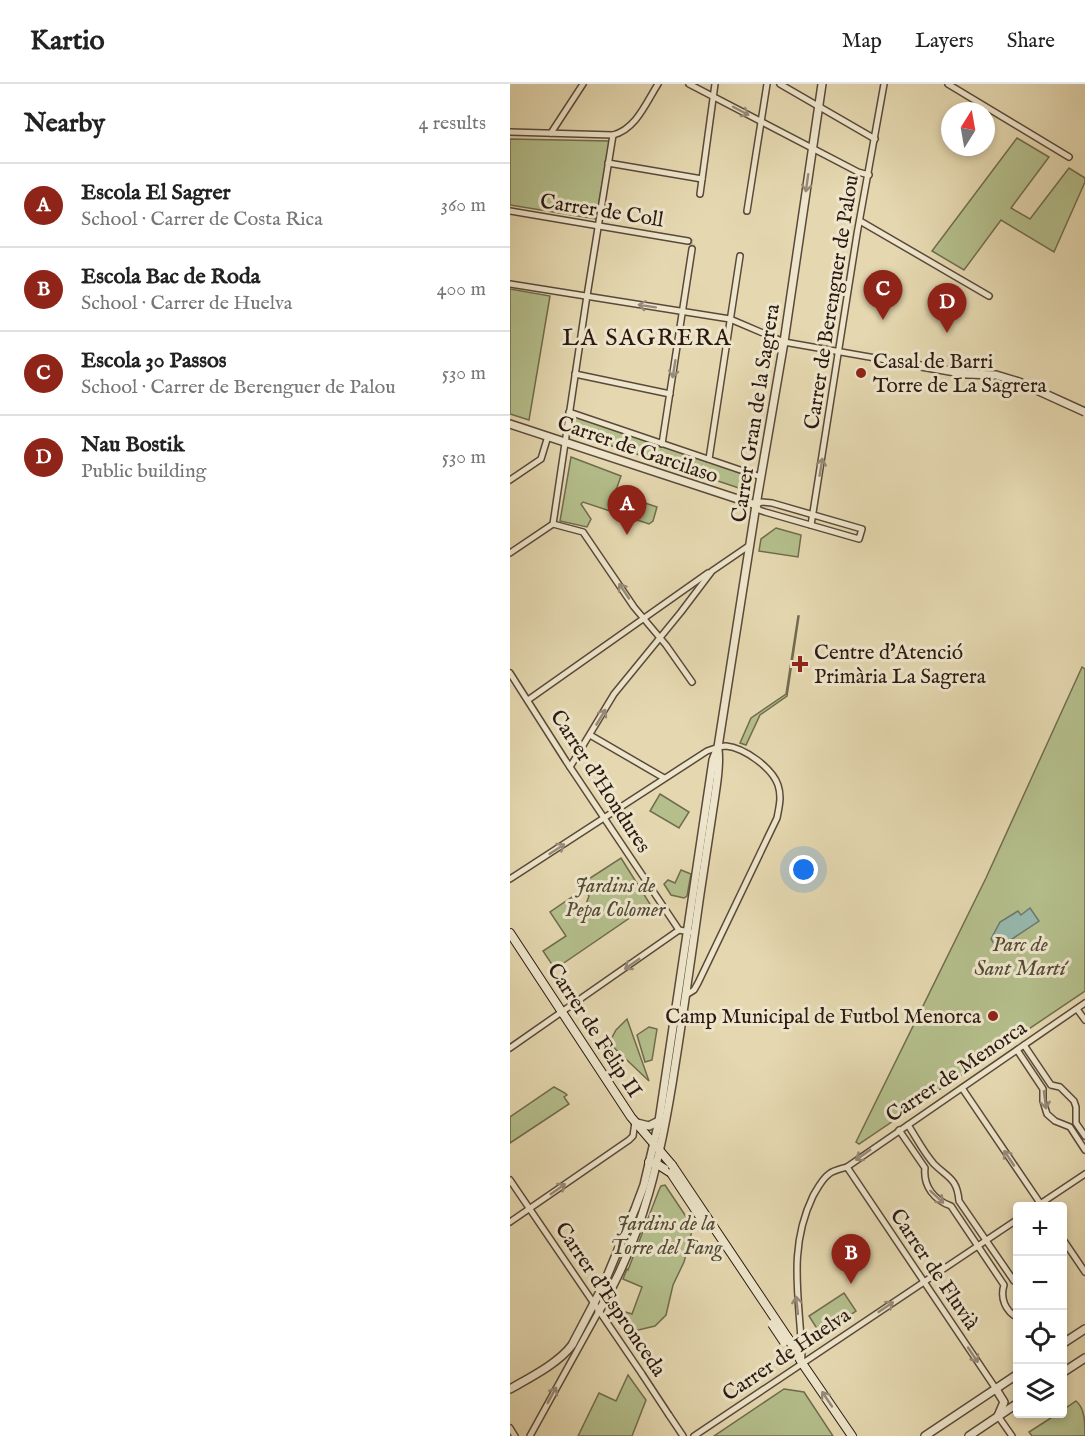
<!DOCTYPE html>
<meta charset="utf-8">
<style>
:root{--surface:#fff;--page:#f6f6f6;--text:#222;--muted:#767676;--line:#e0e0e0;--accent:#8f2418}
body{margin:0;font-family:"IM FELL English",serif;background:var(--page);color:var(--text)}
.controls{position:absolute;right:18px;bottom:18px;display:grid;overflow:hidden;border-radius:6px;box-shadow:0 3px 9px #0003}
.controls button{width:54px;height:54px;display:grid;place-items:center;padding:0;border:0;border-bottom:2px solid var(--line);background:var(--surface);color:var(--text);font:30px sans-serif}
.compass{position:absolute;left:431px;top:18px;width:54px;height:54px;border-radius:50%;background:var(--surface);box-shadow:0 3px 9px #0003;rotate:11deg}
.you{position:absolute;left:294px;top:786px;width:21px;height:21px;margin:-15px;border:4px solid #fff;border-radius:50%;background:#1a73e8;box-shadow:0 0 0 9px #1a73e833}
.badge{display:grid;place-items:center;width:39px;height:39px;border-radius:50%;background:var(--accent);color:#fff;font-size:20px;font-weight:700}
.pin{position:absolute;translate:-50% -50px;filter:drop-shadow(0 2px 3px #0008)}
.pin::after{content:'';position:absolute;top:32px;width:21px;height:18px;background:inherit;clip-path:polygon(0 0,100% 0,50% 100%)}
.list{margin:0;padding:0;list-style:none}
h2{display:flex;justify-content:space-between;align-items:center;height:78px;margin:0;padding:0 24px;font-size:26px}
h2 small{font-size:20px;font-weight:400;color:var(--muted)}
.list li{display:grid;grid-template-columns:39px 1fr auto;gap:18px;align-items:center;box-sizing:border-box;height:84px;padding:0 24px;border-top:2px solid var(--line)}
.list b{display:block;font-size:22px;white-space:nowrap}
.list p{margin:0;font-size:20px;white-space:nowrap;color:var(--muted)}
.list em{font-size:20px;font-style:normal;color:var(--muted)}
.icon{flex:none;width:33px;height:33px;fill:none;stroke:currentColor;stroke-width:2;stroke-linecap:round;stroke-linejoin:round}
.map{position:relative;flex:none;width:575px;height:1352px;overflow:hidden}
header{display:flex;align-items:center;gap:36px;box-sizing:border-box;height:84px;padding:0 30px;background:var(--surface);border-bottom:2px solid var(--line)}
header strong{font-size:28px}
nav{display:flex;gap:33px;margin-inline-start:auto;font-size:21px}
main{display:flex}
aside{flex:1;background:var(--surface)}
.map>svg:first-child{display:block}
</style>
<header>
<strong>Kartio</strong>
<nav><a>Map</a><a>Layers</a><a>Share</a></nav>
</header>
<main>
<aside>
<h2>Nearby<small>4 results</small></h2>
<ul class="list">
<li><span class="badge">A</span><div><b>Escola El Sagrer</b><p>School · Carrer de Costa Rica</p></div><em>360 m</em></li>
<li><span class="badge">B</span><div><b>Escola Bac de Roda</b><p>School · Carrer de Huelva</p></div><em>400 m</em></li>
<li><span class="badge">C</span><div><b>Escola 30 Passos</b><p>School · Carrer de Berenguer de Palou</p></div><em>530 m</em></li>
<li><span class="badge">D</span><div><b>Nau Bostik</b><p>Public building</p></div><em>530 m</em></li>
</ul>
</aside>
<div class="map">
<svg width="575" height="1352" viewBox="0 0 575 1352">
<rect width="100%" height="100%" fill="#e5d8b0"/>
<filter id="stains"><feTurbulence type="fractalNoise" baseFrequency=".00333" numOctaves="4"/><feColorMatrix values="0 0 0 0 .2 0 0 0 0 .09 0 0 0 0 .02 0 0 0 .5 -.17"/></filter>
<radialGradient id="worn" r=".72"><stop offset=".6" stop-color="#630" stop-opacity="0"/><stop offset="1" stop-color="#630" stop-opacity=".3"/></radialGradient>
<g fill="#b4bf8c" stroke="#706c4f" stroke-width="1.5">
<polygon points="507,54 539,73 501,124 520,135 559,84 575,94 575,98 544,168 491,136 454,186 422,167"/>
<polygon points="0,55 100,57 86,135 0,121"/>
<polygon points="0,205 40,212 19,336 0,330"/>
<polygon points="63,332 240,391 235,406 60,348"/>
<polygon points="61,373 111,392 105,409 147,423 143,437 139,440 73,418 71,420 81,435 77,443 50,437"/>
<polygon points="266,444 291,451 288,473 249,467 251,455"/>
<polygon points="288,532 289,532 277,612 250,631 236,661 230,659 241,634 276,610"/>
<polygon points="572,583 575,585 575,907 349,1060 346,1058 476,794"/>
<polygon points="150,710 179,728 169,744 140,727"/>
<polygon points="111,774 140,820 45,885 33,867 56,852 40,828 62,813 73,828 79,812 71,800"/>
<polygon points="171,786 181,790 177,812 174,814 161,811 154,800 158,796 165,799"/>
<polygon points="117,935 139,997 99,959 106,946"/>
<polygon points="139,943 147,945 142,976 135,978 127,951"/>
<polygon points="44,1003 55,1009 57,1011 54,1013 59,1020 0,1059 0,1033"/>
<polygon points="155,1101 183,1143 174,1178 163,1201 156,1231 145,1242 116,1249 108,1237 111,1237 103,1224 122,1230 132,1203 113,1195 117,1185 118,1186 149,1106 151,1102"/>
<polygon points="334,1209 346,1227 311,1251 299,1232"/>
<polygon points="118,1291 136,1316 122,1352 68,1352 89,1309 106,1317"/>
<polygon points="274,1305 294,1308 323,1352 204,1352"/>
<path d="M 566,1317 C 575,1324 575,1339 575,1352 L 522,1352 L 519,1348 L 547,1330 L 552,1330 L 553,1326 Z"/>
</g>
<polygon fill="#96b9ae" stroke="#6b7970" stroke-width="1.5" points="520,824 529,837 487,865 481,855 490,838 508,827 511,831"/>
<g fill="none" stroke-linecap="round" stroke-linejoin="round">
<polyline stroke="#c0b290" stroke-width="5" stroke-dasharray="5 2.5" stroke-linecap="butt" points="178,157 183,158 182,165"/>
<defs>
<g id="minor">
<polyline points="179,0 348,88 359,91"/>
<polyline points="270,0 365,55"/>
<polyline points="438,0 559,73"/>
<path d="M 0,48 L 103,51 C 126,45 136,19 148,0"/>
<polyline points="41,49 73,0"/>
<polyline points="98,79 192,95"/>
<polyline points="190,110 205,0"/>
<polyline points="0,127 178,157"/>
<polyline points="237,127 257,0"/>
<polyline points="350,137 479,212"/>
<polyline points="0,200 220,235 274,258 388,278"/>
<polyline points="65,290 160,310"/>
<polyline points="59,328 251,393"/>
<polyline points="152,360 182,165"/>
<polyline points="199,375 230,172"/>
<polyline points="0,396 31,375 38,352"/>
<polygon points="251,418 262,419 352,445 349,455 255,428 249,426 246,421"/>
<polyline points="43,440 73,448 124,523 156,561 182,598"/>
<polyline points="301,441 347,150 374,0"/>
<polyline points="0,469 43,440 76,218 103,51"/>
<polyline points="0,589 56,677 169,846 180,848"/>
<polyline points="18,616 198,489"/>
<polyline points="80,651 154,694"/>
<polyline points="60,683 104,610 171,528 202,487 240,461"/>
<path d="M 0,795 L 197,667 C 203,665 210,662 216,662 C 235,664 262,684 268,701 C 272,713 269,723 267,734 L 188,899 L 184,906 L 176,911"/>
<polyline points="567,925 575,936"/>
<polyline points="514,961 541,1001 550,1003 564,1017 566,1023 566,1039 575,1052"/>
<polyline points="0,964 169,846"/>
<polyline points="507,966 533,1005 533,1017 537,1030 545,1037 560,1043 575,1066"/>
<polyline points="452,1004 532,1122"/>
<path d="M 398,1041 C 406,1053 414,1069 424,1080 C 438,1094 447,1094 449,1117 L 504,1197 L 508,1199"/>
<path d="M 389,1046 L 415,1084 C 413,1102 424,1116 441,1122 L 494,1201 C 490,1214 495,1227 508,1234"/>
<polyline points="337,1083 486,1305"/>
<polyline points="0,1096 132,1290"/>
<polyline points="527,1122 575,1090"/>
<polyline points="0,1138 119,1056 123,1052 125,1038"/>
<polyline points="552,1154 575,1188"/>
<path d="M 292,1277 C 291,1219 276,1168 303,1112 C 307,1105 312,1095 319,1090 C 324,1086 331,1085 337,1083 L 575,919"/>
<polyline points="159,1331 173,1352"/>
<polyline points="488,1332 502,1352"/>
<polyline points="0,1344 5,1352"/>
<polyline points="20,1352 89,1227"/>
<polyline points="184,1352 508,1135"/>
</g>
<g id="tertiary">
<polyline points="388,278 457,290 486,291 509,298"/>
<polyline points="0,340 246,421"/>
<polyline points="127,1039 139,1042 149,1037"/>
<path d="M 89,1227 C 134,1152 152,1067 165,981 C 174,924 182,867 190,810 C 195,777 200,744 205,711 C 207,696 210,681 208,666"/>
<polyline points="552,1260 575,1245"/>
<polyline points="552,1289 575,1274"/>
<path d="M 0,1305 C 19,1294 49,1279 62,1261 L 93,1202 L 125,1125 L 134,1101 L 149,1037 L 203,676 L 208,663 L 246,421 L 274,258 L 312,0"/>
<polyline points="486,1305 494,1318 488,1332"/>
<polyline points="415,1352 508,1290"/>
<polyline points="459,1352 508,1319"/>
</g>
<g id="secondary">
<polyline points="0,849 121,1033 162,1081"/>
<polyline points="139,1078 147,1080 161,1089"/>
<polyline points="278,1254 292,1279 342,1352"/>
</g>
</defs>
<use href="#minor" stroke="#5a493a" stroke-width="8"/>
<use href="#tertiary" stroke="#5a493a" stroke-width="10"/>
<use href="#secondary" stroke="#2b1912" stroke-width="10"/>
<use href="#minor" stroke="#eee6cc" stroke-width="5"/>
<use href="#tertiary" stroke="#eee6cc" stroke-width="7"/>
<use href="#secondary" stroke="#eee6cc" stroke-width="8"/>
<defs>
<polyline id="minor-bridge" points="132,1290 159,1331"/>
<polyline id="tertiary-bridge" points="509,298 575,328"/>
<g id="secondary-bridge">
<polyline points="162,1081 278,1254"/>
<polyline points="161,1089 198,1145"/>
<polyline points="262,1240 274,1258"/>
</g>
</defs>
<use href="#minor-bridge" stroke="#5a493a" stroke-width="8" stroke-linecap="butt"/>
<use href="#tertiary-bridge" stroke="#5a493a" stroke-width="10" stroke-linecap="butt"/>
<use href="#secondary-bridge" stroke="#2b1912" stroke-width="10" stroke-linecap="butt"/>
<use href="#minor-bridge" stroke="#eee6cc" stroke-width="5"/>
<use href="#tertiary-bridge" stroke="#eee6cc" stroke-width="7"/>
<use href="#secondary-bridge" stroke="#eee6cc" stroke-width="8"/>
</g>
<defs><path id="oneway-shaft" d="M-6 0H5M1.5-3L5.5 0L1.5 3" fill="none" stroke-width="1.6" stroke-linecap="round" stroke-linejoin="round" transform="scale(1.5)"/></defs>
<g stroke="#968a78">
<use href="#oneway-shaft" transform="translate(231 27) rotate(28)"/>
<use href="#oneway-shaft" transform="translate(297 99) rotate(98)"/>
<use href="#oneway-shaft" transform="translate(137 222) rotate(-171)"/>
<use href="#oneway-shaft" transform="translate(164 285) rotate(99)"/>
<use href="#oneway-shaft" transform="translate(311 383) rotate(-81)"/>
<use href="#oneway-shaft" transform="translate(114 507) rotate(-124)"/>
<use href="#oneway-shaft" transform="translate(91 633) rotate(-59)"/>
<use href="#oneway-shaft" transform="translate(47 765) rotate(-33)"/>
<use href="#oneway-shaft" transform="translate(122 880) rotate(145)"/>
<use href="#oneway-shaft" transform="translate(535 1016) rotate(83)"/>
<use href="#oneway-shaft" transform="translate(353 1071) rotate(145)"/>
<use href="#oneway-shaft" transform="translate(499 1074) rotate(-124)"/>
<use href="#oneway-shaft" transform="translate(48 1105) rotate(-35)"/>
<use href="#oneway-shaft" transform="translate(427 1113) rotate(43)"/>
<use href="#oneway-shaft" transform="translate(287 1221) rotate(-96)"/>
<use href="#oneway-shaft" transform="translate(376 1223) rotate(-34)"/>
<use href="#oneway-shaft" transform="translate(463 1271) rotate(56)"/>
<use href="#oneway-shaft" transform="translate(42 1311) rotate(-61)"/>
<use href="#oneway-shaft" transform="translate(317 1315) rotate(-124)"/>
</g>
<g fill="#8f2418" stroke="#eee6cc" stroke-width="2">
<circle cx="351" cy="289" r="6"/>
<path d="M287 571h6v6h6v6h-6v6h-6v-6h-6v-6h6z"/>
<circle cx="483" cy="932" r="6"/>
</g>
<g text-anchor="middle" stroke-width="6" stroke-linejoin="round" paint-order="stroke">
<g font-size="21" fill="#2b1912" stroke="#eee6cc">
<text transform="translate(92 126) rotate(9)" y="7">Carrer de Coll</text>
<text transform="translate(321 218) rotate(-81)" y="7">Carrer de Berenguer de Palou</text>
<text transform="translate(245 329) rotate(-81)" y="7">Carrer Gran de la Sagrera</text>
<text transform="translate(128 365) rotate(19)" y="7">Carrer de Garcilaso</text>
<text transform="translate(91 697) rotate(57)" y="7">Carrer d'Hondures</text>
<text transform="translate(85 946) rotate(57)" y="7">Carrer de Felip II</text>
<text transform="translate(446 987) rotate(-34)" y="7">Carrer de Menorca</text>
<text transform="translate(425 1185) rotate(56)" y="7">Carrer de Fluvià</text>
<text transform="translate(101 1215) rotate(56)" y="7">Carrer d'Espronceda</text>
<text transform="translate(276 1270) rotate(-34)" y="7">Carrer de Huelva</text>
</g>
<g font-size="21" fill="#2b1912" stroke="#eee6cc" text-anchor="start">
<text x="363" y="284">Casal de Barri<tspan x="363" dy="24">Torre de La Sagrera</tspan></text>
<text x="304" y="575">Centre d'Atenció<tspan x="304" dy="24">Primària La Sagrera</tspan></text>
<text x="471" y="939" text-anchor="end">Camp Municipal de Futbol Menorca</text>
</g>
<g font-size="21" font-style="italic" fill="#544b37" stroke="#eee6cc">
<text x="105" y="808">Jardins de<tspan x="105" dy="24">Pepa Colomer</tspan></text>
<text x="510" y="867">Parc de<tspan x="510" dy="24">Sant Martí</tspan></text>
<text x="156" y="1146">Jardins de la<tspan x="156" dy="24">Torre del Fang</tspan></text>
</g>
<g font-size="24" letter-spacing="1.5" fill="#2b1912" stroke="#eee6cc">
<text x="137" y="261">LA SAGRERA</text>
</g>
</g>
<rect width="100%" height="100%" filter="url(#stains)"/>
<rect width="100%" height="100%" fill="url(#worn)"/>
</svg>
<div class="controls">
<button>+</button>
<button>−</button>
<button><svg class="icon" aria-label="locate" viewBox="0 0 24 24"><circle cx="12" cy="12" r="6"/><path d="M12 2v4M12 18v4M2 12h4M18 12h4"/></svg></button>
<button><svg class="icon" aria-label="layers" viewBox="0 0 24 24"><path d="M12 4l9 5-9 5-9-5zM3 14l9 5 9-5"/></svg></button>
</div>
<svg class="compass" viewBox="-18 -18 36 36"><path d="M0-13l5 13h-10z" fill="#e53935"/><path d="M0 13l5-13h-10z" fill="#767676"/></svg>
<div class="you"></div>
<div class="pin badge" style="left:117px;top:451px">A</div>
<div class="pin badge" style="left:341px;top:1200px">B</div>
<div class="pin badge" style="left:373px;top:236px">C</div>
<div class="pin badge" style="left:437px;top:249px">D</div>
</div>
</main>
